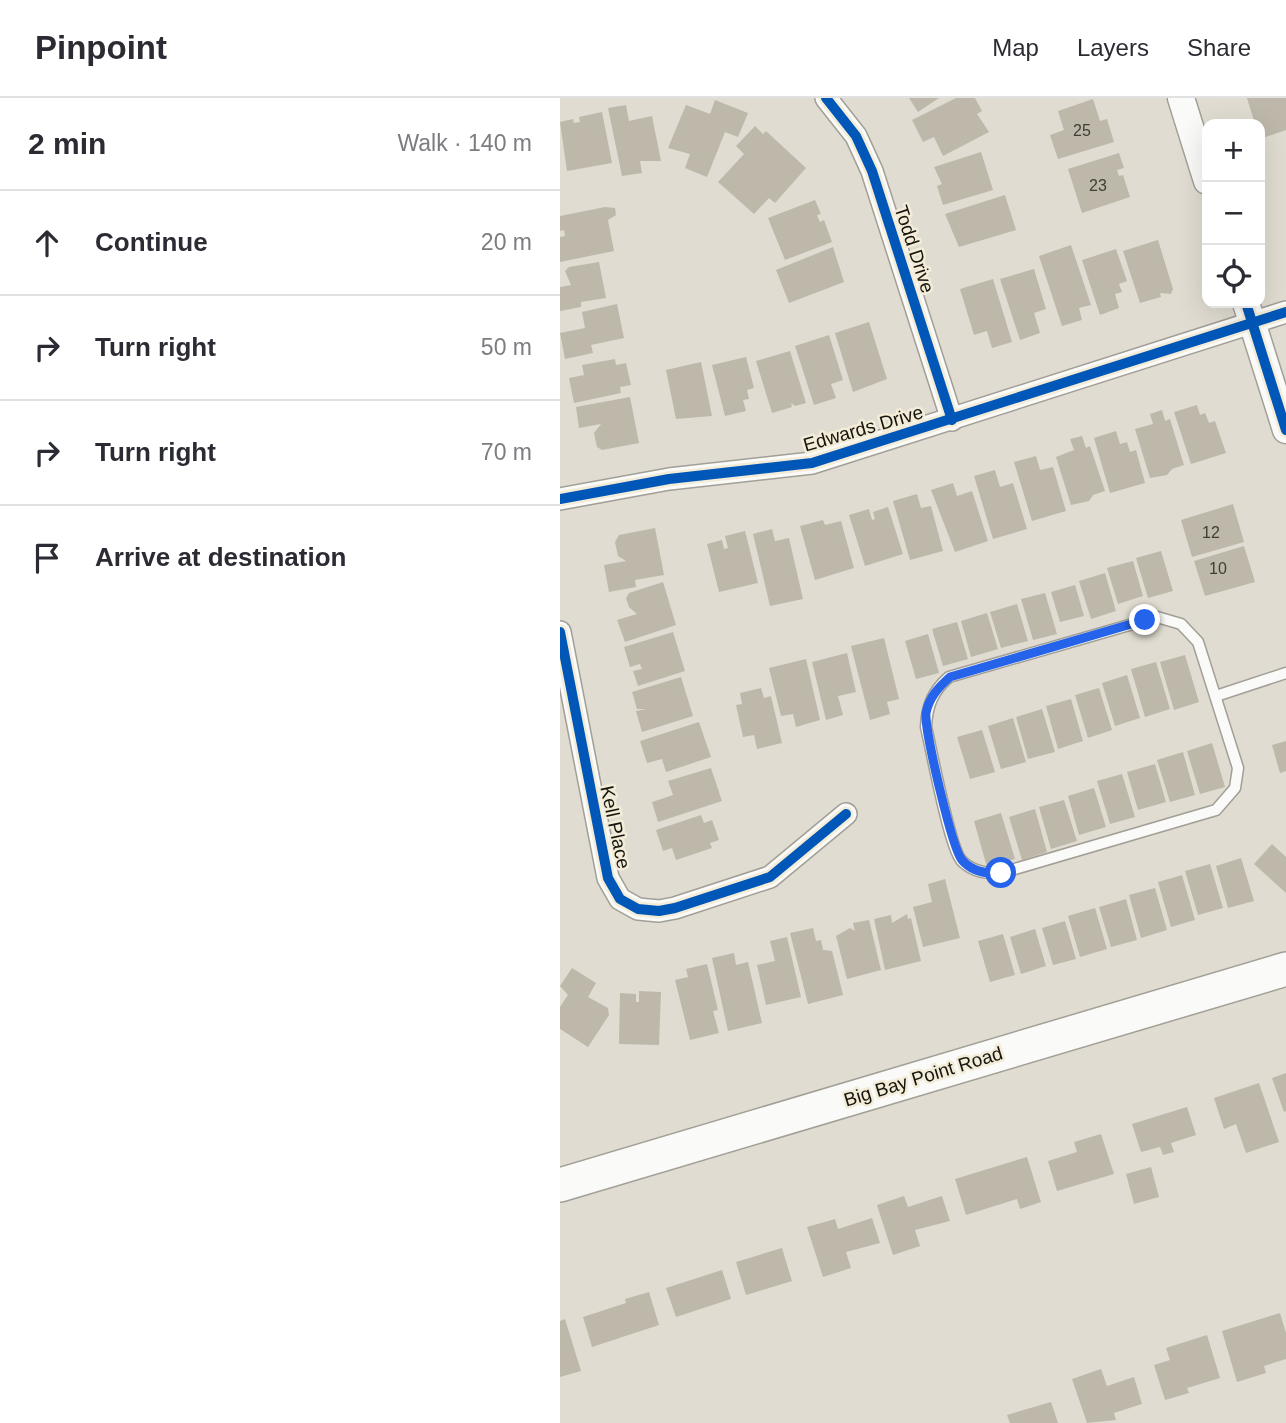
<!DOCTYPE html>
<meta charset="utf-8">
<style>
:root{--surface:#fff;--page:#f7f7f7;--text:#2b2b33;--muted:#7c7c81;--line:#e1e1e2}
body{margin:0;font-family:Arial,sans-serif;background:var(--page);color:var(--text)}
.controls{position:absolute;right:21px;top:21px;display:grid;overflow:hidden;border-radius:14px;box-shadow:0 7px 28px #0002}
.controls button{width:63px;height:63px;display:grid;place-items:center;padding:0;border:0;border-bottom:2px solid var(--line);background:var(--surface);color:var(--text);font:35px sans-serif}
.stop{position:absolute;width:21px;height:21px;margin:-16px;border:5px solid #2563eb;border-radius:50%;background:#fff}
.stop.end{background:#2563eb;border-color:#fff;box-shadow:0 2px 7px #0008}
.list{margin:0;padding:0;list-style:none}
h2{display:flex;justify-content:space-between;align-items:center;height:91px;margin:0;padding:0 28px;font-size:30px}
h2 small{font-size:23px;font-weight:400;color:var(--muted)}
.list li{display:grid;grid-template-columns:46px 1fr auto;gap:21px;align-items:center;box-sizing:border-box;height:105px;padding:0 28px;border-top:2px solid var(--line)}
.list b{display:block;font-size:26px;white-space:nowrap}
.list em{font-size:23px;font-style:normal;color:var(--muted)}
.icon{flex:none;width:38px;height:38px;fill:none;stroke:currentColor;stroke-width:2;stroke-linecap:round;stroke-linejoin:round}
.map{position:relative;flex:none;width:726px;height:1325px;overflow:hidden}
header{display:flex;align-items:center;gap:42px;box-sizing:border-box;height:98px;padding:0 35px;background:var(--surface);border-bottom:2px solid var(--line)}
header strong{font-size:33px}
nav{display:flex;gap:38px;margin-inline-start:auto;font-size:24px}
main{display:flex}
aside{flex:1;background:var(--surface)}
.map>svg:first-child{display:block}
</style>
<header>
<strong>Pinpoint</strong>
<nav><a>Map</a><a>Layers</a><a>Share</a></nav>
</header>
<main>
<aside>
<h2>2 min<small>Walk · 140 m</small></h2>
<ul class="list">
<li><svg class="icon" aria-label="ahead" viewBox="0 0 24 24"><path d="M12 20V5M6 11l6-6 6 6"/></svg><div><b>Continue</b></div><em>20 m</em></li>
<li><svg class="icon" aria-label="right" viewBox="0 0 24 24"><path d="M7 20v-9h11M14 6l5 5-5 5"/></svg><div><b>Turn right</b></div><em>50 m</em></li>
<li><svg class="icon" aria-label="right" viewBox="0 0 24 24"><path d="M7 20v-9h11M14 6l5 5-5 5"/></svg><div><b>Turn right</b></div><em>70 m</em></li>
<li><svg class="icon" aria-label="arrive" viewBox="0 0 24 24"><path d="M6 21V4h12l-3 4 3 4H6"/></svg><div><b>Arrive at destination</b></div></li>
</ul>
</aside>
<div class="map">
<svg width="726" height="1325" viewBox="0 0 726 1325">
<rect width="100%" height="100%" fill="#e0dcd1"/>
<g fill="#bdb8aa">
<polygon points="349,0 379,0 358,14"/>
<polygon points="396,0 415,0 422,13 417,16 429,34 383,58 374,39 363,44 352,22"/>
<polygon points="687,0 726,0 726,32 700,41 700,26 695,26"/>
<polygon points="533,1 540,23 547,21 554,44 498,61 490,37 504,32 498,13"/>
<polygon points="155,2 188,15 178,39 165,34 147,79 125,70 130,56 108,50 126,7 150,16"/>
<polygon points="66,7 69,23 92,18 101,63 80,63 82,75 62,78 48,10"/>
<polygon points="42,14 52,65 7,73 0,24 13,21 14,25 20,24 19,19"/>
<polygon points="195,28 203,36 206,33 246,70 215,105 209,100 194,116 158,84 184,56 176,48"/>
<polygon points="421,54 433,92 383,107 377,88 382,86 374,69"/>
<polygon points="559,55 564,70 557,72 559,78 563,77 570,99 522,115 508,71"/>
<polygon points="445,97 456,132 399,149 385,116"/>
<polygon points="255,102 261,116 257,117 260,124 264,122 272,144 225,162 208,120"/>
<polygon points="45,109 55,110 56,117 48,122 54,153 0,164 0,139 5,138 4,132 0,133 0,118"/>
<polygon points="598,142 613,191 611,196 600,195 601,199 580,205 563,153"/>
<polygon points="511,147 531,207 519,210 522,222 502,228 479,158"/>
<polygon points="273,149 284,184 229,205 216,172"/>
<polygon points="556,151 567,183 559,186 562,194 555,196 559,210 540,217 522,162"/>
<polygon points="39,164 46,200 21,204 21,209 0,213 0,189 11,187 5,173 9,169"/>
<polygon points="474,171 486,211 474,215 480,235 460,242 440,181"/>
<polygon points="433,181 452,244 432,250 427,233 414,237 400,191"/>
<polygon points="57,206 64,240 31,247 33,255 5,261 0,235 25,230 22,214"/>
<polygon points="309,224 327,281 293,294 275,235"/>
<polygon points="269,237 283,282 271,286 276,300 254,307 235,248"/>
<polygon points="230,253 246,305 235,308 231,305 232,309 212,315 196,263"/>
<polygon points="186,259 194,290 187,292 189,301 183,302 186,313 165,318 152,267"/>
<polygon points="55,261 56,267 66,265 71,287 60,289 61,295 14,305 9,280 24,277 22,267"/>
<polygon points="141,264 152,318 116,321 106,272"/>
<polygon points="70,299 79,345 42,352 37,349 34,335 41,326 19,330 16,309"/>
<polygon points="637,307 640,317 645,315 649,325 655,323 666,355 631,366 614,314"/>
<polygon points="602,312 605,323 610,321 624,367 612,371 607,377 590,380 575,331 593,326 590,316"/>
<polygon points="556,333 560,346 567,344 570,354 576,352 585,385 550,395 534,340"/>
<polygon points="522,338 526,350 530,348 545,393 533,397 529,403 511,407 496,359 514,352 510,341"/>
<polygon points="476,358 480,372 493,369 506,413 472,423 454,364"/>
<polygon points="435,372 440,389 453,385 467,431 433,441 414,378"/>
<polygon points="393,385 397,398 412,393 428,443 395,454 371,392"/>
<polygon points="357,396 361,410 371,408 383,453 350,462 333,403"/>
<polygon points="673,406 684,444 632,459 621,422"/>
<polygon points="328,409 343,456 305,468 289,417 309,411 312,422 315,421 313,414"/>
<polygon points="263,422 265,427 281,423 294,470 255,482 240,428"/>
<polygon points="95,430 104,477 75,482 76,489 49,494 44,467 66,463 58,458 55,444 59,437"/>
<polygon points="212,431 215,443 229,440 243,501 210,508 193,436"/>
<polygon points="185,433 198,485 159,494 147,446 162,442 164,451 168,450 165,438"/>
<polygon points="684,448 695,484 645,498 634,463"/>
<polygon points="601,453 613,493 588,500 576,460"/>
<polygon points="573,463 583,498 558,506 547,470"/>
<polygon points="545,475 556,513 531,521 519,483"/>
<polygon points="103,484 116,527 65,544 57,522 77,516 69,509 66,500 69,495"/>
<polygon points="515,487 524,518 500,524 491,494"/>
<polygon points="485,495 497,536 473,542 461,501"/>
<polygon points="457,506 468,543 441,550 430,514"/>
<polygon points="427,515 438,551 411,559 401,523"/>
<polygon points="397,524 408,561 383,568 372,531"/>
<polygon points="113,534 125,573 78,588 73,573 82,571 80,566 70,569 64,549"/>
<polygon points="368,536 379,575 356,581 345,543"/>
<polygon points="324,540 339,601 327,604 330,616 310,622 291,548"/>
<polygon points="287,555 296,594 278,598 283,617 266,622 252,564"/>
<polygon points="625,557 639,604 614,612 600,564"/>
<polygon points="246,561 260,622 236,629 233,616 221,618 209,570"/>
<polygon points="596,564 610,611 585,619 571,571"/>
<polygon points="567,577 580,620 555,628 542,585"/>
<polygon points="121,579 133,618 82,634 76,613 86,611 77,611 72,594"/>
<polygon points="201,590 204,600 211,598 222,645 197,651 194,637 183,639 176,607 182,606 180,595"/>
<polygon points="539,590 552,632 528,640 515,597"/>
<polygon points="511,601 523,643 498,651 486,608"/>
<polygon points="482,611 495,654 468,661 456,619"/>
<polygon points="453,620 466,664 441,671 428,628"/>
<polygon points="139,624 151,659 106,674 102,661 87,665 80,643"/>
<polygon points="422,632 435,674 410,681 397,639"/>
<polygon points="726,643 726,673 720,675 712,647"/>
<polygon points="652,645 665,689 640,696 627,653"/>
<polygon points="623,654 635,697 610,704 597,662"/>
<polygon points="595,666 606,704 578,712 567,674"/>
<polygon points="151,670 162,703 98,724 92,704 113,697 108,683"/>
<polygon points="562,676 575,719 550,726 537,683"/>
<polygon points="534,690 546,729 519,737 508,698"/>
<polygon points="504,702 517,743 491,751 479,709"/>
<polygon points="475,711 487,754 462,762 449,719"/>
<polygon points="441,715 455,761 427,769 414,723"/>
<polygon points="141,717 144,725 152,722 159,742 150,745 152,750 116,762 112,750 103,753 96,732"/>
<polygon points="712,746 726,759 726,795 694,766"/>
<polygon points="681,760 694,803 668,810 656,768"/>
<polygon points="650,766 663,810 638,817 625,773"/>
<polygon points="622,777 635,822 611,829 598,784"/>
<polygon points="385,781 400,840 363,849 353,809 372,804 368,786"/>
<polygon points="595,790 607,832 581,840 569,797"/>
<polygon points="566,801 577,842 551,849 539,809"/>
<polygon points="535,810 547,851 520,859 508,818"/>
<polygon points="347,816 348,821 351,820 361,863 325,872 314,821 331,817 332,825"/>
<polygon points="309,822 321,872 287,881 276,838 290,830 295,833 293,825"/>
<polygon points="505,823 516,861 493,867 482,830"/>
<polygon points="253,830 256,843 261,842 263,852 272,853 283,897 248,906 230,835"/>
<polygon points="475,831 486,868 461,876 450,839"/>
<polygon points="443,836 455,877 430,884 418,843"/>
<polygon points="227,839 241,899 206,907 197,867 215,863 210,843"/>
<polygon points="174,855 176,867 188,864 202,925 168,933 152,860"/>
<polygon points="147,866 158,912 153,913 159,935 130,942 115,882 128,879 126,871"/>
<polygon points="12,870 36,885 28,899 48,910 49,917 28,949 0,931 0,909 8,897 0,888"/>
<polygon points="79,893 101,894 99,947 59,946 60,895 76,896 76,904 79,904"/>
<polygon points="726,975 726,1013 724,1014 712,980"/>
<polygon points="699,985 719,1044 686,1055 676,1026 664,1031 654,1000"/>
<polygon points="627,1009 636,1037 611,1045 614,1054 603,1057 600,1049 581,1054 572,1026"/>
<polygon points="541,1036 554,1076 497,1093 488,1063 517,1054 514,1044"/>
<polygon points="467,1059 481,1104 460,1111 457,1101 406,1117 395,1081"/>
<polygon points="591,1069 599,1099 574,1106 566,1076"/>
<polygon points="344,1098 348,1109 382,1098 390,1123 355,1132 360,1148 333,1157 317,1107"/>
<polygon points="312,1120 320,1145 286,1154 291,1170 263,1179 247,1129 275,1121 278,1131"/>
<polygon points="222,1150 232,1183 186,1197 176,1164"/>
<polygon points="162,1172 171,1201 116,1219 106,1190"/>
<polygon points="89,1194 99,1227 32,1249 23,1219 66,1205 65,1201"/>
<polygon points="720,1215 726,1235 726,1261 704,1268 706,1275 677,1284 662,1233"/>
<polygon points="5,1221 21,1273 0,1279 0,1223"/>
<polygon points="647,1237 660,1280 627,1290 629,1295 605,1302 594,1267 610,1262 606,1250"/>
<polygon points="541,1271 547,1288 574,1279 582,1306 554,1315 556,1322 527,1325 512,1281"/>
<polygon points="491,1304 498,1325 450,1325 447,1317"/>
</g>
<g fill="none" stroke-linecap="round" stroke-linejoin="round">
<defs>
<g id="service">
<path d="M 597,519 L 621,526 L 638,544 L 678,670 L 675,690 L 656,712 L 441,775 C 426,776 412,774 401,762 C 389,747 372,654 366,629 C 367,607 373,593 389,579 Z"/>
<polyline points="656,598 726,575"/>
</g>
<g id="minor">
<polyline points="266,0 296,38 312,73 392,322"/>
<polyline points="0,401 109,381 252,365 726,214"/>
<polyline points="0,534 48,780 60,801 78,811 99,813 115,810 210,779 286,716"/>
</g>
<g id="tertiary">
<polyline points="621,0 647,83"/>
<polyline points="686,205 726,332"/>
</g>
<polyline id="primary" points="0,1087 726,871"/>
</defs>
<use href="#service" stroke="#a29f97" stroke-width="13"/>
<use href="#minor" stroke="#a29f97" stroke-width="24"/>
<use href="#tertiary" stroke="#a29f97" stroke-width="29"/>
<use href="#primary" stroke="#a29f97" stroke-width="36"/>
<use href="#service" stroke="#fafaf8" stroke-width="10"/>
<use href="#minor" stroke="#fafaf8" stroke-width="21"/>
<use href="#tertiary" stroke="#fafaf8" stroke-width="26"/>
<use href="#primary" stroke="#fafaf8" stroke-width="33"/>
<defs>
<g id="cycleway">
<polyline points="266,0 296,38 312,73 392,322"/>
<polyline points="686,205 726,332"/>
<polyline points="0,401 109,381 252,365 726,214"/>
<polyline points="0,534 48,780 60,801 78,811 99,813 115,810 210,779 286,716"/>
</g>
</defs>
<use href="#cycleway" stroke="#f3ecd8" stroke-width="15"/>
<use href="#cycleway" stroke="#0057b8" stroke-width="10"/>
</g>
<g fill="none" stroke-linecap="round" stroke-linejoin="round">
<path stroke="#2563eb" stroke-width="9" d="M 441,775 C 427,776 412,774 402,762 C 392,750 364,631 366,615 C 369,599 379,589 390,579 L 585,522"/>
</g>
<g text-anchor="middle" stroke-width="5" stroke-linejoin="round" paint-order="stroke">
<g font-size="16" fill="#403d34">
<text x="522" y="38">25</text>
<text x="538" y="93">23</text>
<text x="651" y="440">12</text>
<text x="658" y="476">10</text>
</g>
<g font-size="19" fill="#16140d" stroke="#f3ecd8">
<text transform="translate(355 151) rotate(72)" y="7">Todd Drive</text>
<text transform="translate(303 330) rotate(-16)" y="7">Edwards Drive</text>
<text transform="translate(56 729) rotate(78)" y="7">Kell Place</text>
<text transform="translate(363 978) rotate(-17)" y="7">Big Bay Point Road</text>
</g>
</g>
</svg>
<div class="controls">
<button>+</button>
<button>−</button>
<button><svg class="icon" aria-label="locate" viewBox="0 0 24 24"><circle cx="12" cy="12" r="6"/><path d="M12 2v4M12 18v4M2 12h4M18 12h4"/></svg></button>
</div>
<div class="stop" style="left:441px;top:775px"></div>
<div class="stop end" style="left:585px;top:522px"></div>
</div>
</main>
